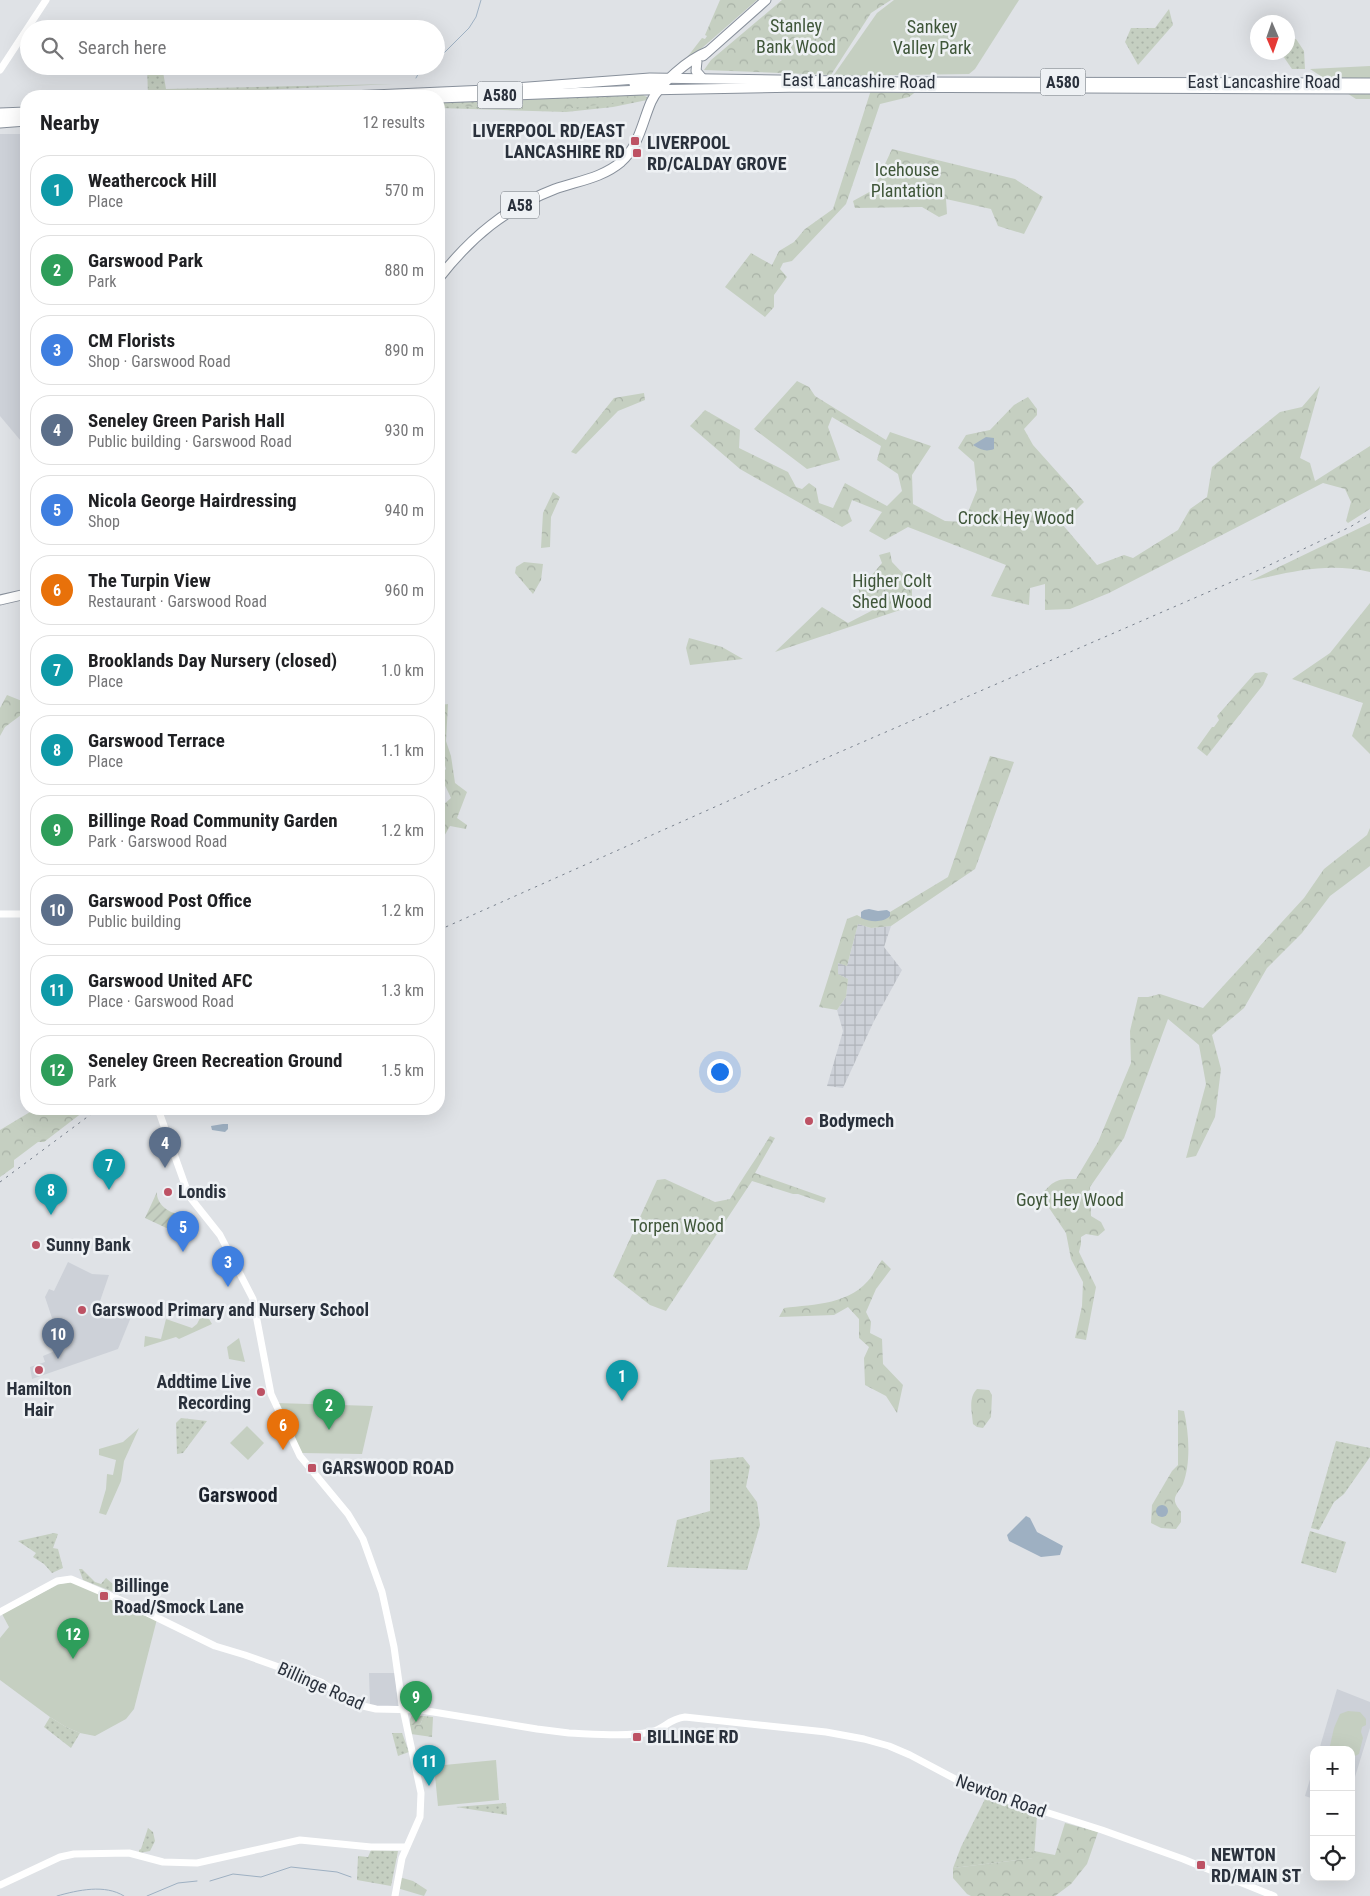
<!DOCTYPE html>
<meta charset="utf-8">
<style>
:root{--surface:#fff;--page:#f6f6f6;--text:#202124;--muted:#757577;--line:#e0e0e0;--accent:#bd5264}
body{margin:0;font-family:"Roboto Condensed",sans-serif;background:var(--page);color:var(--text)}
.controls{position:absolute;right:15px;bottom:15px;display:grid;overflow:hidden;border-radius:10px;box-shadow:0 5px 20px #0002}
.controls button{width:45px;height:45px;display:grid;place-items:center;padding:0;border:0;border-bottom:1px solid var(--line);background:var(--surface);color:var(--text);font:25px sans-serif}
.compass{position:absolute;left:1250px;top:15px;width:45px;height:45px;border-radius:50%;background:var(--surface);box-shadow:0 5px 20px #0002;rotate:178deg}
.you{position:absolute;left:719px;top:1071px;width:18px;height:18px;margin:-12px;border:4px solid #fff;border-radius:50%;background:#1a73e8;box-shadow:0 0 0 8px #1a73e833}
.badge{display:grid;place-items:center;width:32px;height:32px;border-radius:50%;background:var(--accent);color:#fff;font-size:16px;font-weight:700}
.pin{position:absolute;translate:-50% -41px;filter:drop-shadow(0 1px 2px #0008)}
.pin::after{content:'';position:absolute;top:26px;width:18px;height:15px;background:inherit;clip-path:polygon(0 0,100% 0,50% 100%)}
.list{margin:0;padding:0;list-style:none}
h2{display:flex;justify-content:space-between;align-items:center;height:65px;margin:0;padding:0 20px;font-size:21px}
h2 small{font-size:16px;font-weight:400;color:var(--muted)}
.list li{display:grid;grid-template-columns:32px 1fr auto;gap:15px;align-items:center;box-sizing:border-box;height:70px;margin:0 10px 10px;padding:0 10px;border:1px solid var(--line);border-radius:20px}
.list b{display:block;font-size:19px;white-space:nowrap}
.list p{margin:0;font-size:16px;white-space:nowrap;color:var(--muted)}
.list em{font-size:16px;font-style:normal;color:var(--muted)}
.icon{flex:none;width:28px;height:28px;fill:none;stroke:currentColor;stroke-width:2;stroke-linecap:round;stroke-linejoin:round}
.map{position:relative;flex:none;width:1370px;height:1896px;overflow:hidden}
.search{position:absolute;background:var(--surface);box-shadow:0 5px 20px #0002;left:20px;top:20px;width:425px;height:55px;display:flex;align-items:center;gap:12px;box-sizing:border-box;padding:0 18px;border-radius:28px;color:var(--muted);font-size:19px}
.panel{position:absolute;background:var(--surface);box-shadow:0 5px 20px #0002;left:20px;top:90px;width:425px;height:1025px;border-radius:20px}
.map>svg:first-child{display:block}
</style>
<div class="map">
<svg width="1370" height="1896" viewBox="0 0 1370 1896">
<defs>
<pattern id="industrial-grid" width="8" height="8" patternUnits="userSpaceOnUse" patternTransform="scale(1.25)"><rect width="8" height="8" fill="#cdd1d8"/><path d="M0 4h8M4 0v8" fill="none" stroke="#b0b4ba"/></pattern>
<pattern id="grass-dots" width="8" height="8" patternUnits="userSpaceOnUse" patternTransform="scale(1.25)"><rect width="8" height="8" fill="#c5cfc1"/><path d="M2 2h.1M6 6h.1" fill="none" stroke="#a9b2a7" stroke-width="1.8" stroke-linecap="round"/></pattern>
<pattern id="forest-crowns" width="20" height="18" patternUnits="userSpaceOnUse" patternTransform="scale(1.25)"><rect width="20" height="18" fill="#c5cfc1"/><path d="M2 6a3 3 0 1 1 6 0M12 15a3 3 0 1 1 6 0" fill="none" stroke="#a9b2a7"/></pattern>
<pattern id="garden-furrows" width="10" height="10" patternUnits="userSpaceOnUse" patternTransform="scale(1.25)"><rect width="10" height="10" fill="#c5cfc1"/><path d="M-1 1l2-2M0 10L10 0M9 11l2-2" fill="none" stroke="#a9b2a7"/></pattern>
</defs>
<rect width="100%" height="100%" fill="#dfe2e6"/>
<g fill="#cdd1d8">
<polygon points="0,134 26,134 26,447 0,416"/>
<polygon points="68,1262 92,1274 109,1275 99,1304 131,1317 118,1349 32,1379 30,1367 45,1362 43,1356 62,1348 45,1297 49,1289 54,1291"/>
<polygon points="369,1673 395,1673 398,1706 378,1707 370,1706"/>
<polygon points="1337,1689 1370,1702 1370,1728 1351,1790 1351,1750 1319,1750"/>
<polygon points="1314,1766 1314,1799 1305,1796"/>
</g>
<polygon fill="url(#industrial-grid)" points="858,924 871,928 891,926 884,947 902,970 874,1021 843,1088 827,1086 843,1031 837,1010 846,997 848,979 837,974 838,962 847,966"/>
<g fill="url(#grass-dots)">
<polygon points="1169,9 1173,25 1138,65 1125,42 1131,28 1155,28"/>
<polygon points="1296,39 1304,51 1305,69 1292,69 1281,53 1288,52 1288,40"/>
<polygon points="147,66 162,66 166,89 393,84 148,95"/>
<polygon points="641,94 647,97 647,100 613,107 566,112 439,108 439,101"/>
<polygon points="181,1418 207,1421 183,1453 177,1454 176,1423"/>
<polygon points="1336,1441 1370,1448 1370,1457 1344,1494 1334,1502 1319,1530 1311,1528"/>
<polygon points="743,1457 750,1466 746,1487 757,1502 760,1525 747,1570 667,1567 677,1520 710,1511 710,1460"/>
<polygon points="1310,1531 1346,1542 1336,1573 1301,1563"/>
<polygon points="54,1533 58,1534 53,1548 58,1549 63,1568 52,1573 44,1564 33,1557 36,1553 18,1541"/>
<polygon points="79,1569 82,1569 95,1582 101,1584 106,1578 122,1592 121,1595 83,1580"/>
<polygon points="50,1717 66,1727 80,1733 71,1748 44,1727"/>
<polygon points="392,1733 402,1733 409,1752 398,1756"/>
<polygon points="986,1797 1037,1815 1034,1858 953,1868 961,1847"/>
<polygon points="506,1803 507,1815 456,1807"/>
<polygon points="148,1828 153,1832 155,1841 150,1851 139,1853 139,1850 141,1849"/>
<polygon points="371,1850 398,1851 391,1886 357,1880 358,1856 368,1857"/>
</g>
<g fill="url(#forest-crowns)">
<polygon points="720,0 757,0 686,62 685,60 702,38 705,39 707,36 705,35"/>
<polygon points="782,0 891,0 871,13 831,75 704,70 711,60"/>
<polygon points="357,22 357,29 316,29 320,26"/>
<polygon points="871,90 918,90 909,97 880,104 846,204 792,261 783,263 780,269 787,277 774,295 774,307 765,317 725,287 751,253 772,265 779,251 794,242 805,229 833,209"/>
<polygon points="641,96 645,96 645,99 564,109 531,110 442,105"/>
<polygon points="892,149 1015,179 1043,197 1024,234 998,226 991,209 946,199 947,214 939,217 922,207 855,208 853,201 873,190"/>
<polygon points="797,381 809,387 815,396 886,440 890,432 931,446 912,475 913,504 945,521 964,522 977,490 974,462 958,448 966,435 990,430 1014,405 1028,397 1037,409 1037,415 1024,429 1033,445 1084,502 1062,524 1097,565 1124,555 1133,558 1178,530 1190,509 1207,497 1212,467 1280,412 1302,407 1320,386 1300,458 1310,463 1315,481 1370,446 1370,509 1348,523 1346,521 1351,502 1345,489 1323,483 1109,593 1070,609 1045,610 1045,584 1030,588 1029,605 991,596 1006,565 908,527 885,540 869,531 882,512 852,500 848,511 852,521 842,527 740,469 690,426 705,410 740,430 739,448 788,472 796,487 802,489 809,483 816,488 819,503 833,508 845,483 887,506 902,491 898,474 877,460 881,446 832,417 828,427 840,460 807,469 754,429"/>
<polygon points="644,393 645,400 618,411 576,454 571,452 614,398"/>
<polygon points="553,492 560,497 551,517 550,547 541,548 543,513"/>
<path d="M 1370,523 L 1370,572 C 1327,562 1291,572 1250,581 Z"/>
<polygon points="890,552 892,562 912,583 912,606 775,652 822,607 848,623 875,609 873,599 861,599 858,587 871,576 882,563 879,555"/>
<polygon points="524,562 543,564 541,580 533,594 515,573 516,567"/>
<polygon points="1370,603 1370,754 1352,736 1363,703 1292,679 1330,653"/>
<polygon points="689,638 722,647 743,659 690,665 686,648"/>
<polygon points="1264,672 1268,674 1263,685 1207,756 1197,748 1212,727 1214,727 1219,720 1217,716 1255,673"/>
<polygon points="7,695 22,701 21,715 5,727 0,736 0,708"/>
<polygon points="448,704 446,741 451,756 455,783 467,792 457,818 467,825 466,829 450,826 439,845 439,806 443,805 451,798 440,775 446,769 439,744 440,705"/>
<path d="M 990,756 L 1014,762 L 975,869 L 891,926 L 871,928 L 858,924 L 847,966 L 838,963 L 838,974 L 848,979 L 846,997 L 837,1010 L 819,1007 L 847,919 L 857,915 C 869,922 876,920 890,916 L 890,912 L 948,877 Z"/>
<path d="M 1370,828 L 1370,866 L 1330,896 L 1302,933 L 1267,968 L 1244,1008 L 1212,1035 L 1221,1069 L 1215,1117 L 1196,1156 L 1186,1158 L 1206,1084 L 1199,1045 L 1168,1019 L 1124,1138 L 1090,1187 L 1091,1216 L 1101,1222 L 1105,1230 L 1098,1236 L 1086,1234 L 1081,1237 L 1081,1244 L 1079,1252 L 1096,1287 L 1086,1340 L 1075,1338 L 1082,1306 L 1083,1282 L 1071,1259 L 1066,1233 L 1043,1199 L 1042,1194 C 1055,1179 1058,1179 1076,1179 L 1098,1142 L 1131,1063 L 1130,1031 L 1138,997 L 1148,997 L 1160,994 L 1203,1008 L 1304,898 L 1324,869 L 1367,835 Z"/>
<polygon points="35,1109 87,1109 44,1142 38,1142 14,1160 14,1167 0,1177 0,1130"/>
<path d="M 770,1136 L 775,1138 L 755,1173 L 826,1198 L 824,1203 L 798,1194 L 793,1194 L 752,1181 L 666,1311 L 650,1305 L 613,1276 L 657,1180 L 665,1179 L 715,1202 L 730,1199 C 743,1177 757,1158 770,1136 Z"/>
<path d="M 882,1260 L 891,1269 L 876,1289 L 866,1312 L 871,1322 L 870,1333 L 882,1339 L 883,1364 L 903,1385 L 897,1413 L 886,1396 L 865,1385 L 864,1358 L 869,1347 L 859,1338 L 859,1319 L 848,1307 L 834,1315 L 779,1317 L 784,1308 C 815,1304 851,1305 872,1276 C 875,1271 878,1265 882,1260 Z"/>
<path d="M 977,1389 L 989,1390 L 992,1395 L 991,1417 L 983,1428 L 977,1427 L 973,1424 C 972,1412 968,1398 977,1389 Z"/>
<path d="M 1178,1410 L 1184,1411 C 1189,1433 1191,1463 1183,1484 C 1181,1489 1176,1493 1175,1498 C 1174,1504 1178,1507 1181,1512 L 1181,1522 L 1176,1529 L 1161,1528 L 1151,1523 L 1152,1505 L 1172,1471 L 1178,1465 Z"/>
<polygon points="424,1716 433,1717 432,1737 411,1734 410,1725 420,1725"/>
<polygon points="1065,1823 1098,1832 1087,1864 1071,1884 1055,1896 971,1896 967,1894 953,1878 953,1868 1033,1858 1034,1851 1055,1855"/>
<polygon points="399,1877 413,1881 427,1890 424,1896 397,1888"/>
</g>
<g fill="#c5cfc1">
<polygon points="894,0 1019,0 975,69 969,74 833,76 877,13"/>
<polygon points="1370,66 1370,99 1356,99 1310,69"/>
<polygon points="201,1316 209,1319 212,1324 179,1339 176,1337 144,1347 145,1336 161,1339 166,1319 192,1328 197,1324"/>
<polygon points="239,1338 245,1362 229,1359 227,1347"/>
<polygon points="276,1403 373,1406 362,1454 302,1453"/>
<polygon points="247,1426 264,1443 248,1460 230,1443"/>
<polygon points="139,1428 124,1461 121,1481 106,1515 99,1513 106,1489 107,1474 113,1475 116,1460 99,1455 99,1449 123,1442"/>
<polygon points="72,1582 157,1619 134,1709 126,1719 95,1736 80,1733 66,1727 50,1717 0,1680 0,1638 9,1627 2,1614 59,1584"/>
<polygon points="1348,1711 1360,1712 1366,1719 1366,1725 1362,1727 1361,1732 1363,1738 1359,1754 1351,1758 1351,1750 1329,1750 1334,1728 1340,1714"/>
<polygon points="496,1760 499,1800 438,1806 434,1766"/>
</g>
<g fill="url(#garden-furrows)">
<path d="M 157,1192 C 156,1204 170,1215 182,1214 L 184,1216 L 175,1232 L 145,1218 Z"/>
<polygon points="412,1715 424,1716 420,1725 410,1725 410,1719"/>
</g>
<g fill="#9eb0c2">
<path d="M 986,437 L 994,438 L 994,449 C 986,452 981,450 973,445 Z"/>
<path d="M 869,909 L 878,911 L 887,910 L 890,912 L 890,916 C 883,923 870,922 861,918 L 861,912 L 864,910 Z"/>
<polygon points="223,1124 228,1124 228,1129 225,1132 212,1130 211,1126"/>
<circle cx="1162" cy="1511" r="6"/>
<polygon points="1026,1516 1030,1518 1037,1532 1063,1546 1060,1555 1041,1557 1009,1541 1007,1535"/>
</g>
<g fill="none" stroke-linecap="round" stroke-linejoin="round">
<g stroke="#9eb0c2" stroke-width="1">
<polyline points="436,61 469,28 476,17 481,0"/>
<polyline points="416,78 421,69 427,66"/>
<polyline points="210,1881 233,1874 261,1877 291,1867 337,1872 351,1877"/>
<path d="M 57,1896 C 78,1890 105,1884 124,1896"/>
<polyline points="147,1896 178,1883 197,1881"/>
</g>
<defs>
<g id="highway">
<polyline points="703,56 766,0"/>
<polyline points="697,61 696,71 702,78"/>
<polyline points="634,84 657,84 663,86"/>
<polyline points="350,96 487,90 650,78 904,82 1370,83"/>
<polyline points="439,98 643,90 803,87 1370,89"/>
<polyline points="0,113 26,112"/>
<polyline points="0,123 26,121"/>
<path d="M 439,278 C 471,237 506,208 555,189 C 578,181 602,178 621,162 C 639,146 642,123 651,102 C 659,84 689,59 707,52"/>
<polyline points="0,600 26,594"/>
</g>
</defs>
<use href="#highway" stroke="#88909b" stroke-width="11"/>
<g stroke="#fff" stroke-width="7">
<polyline points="0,70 46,0"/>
<polyline points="0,118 26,117"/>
<polyline points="0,914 26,914"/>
<polyline points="158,1109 189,1196 220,1235 253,1299 271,1394 286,1426 300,1456 348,1514 363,1539 382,1592 394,1647 402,1704 421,1793 420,1817 402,1858 395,1896"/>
<path d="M 0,1612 L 57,1581 L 71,1579 L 125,1602 L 215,1646 L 245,1655 L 321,1682 L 348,1700 L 363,1706 L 376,1709 L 421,1710 L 537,1729 L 569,1733 C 594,1734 626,1737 650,1732 C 665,1729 668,1719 685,1717 L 826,1732 L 864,1739 L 889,1746 L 910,1755 L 976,1790 L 1102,1830 L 1183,1859 L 1274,1896"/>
<polyline points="0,1885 60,1857 74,1854 129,1853 163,1862 197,1863 300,1840 371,1847 406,1847"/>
</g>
<use href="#highway" stroke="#fff" stroke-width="9"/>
<g stroke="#7a828e" stroke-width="1" stroke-dasharray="2.5 5" stroke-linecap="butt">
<polyline points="439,930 773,781 1259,570 1350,527 1370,515"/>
<polyline points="0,1182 98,1109"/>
</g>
</g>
<g fill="#bd5264" stroke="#eef1f4" stroke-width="2">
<rect x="630" y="136" width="10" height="10" rx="2.5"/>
<rect x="632" y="148" width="10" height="10" rx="2.5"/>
<circle cx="809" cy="1121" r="5"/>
<circle cx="168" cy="1192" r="5"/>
<circle cx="36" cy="1245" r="5"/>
<circle cx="82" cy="1310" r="5"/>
<circle cx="39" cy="1370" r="5"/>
<circle cx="261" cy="1392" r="5"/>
<rect x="307" y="1463" width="10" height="10" rx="2.5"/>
<rect x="99" y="1591" width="10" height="10" rx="2.5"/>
<rect x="632" y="1732" width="10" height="10" rx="2.5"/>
<rect x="1196" y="1860" width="10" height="10" rx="2.5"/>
</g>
<g text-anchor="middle" stroke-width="5" stroke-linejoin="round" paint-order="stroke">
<g fill="#eef1f4" stroke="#656b73" stroke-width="1">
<rect x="1040.5" y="68.5" width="45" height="27" rx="4"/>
<rect x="477.5" y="81.5" width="45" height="27" rx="4"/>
<rect x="501" y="191.5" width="38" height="27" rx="4"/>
</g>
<g font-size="16" font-weight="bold" fill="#2a313c">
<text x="1063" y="88">A580</text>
<text x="500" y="101">A580</text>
<text x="520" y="211">A58</text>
</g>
<g font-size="18" fill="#3f5639" stroke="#eef1f4">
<text x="796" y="32">Stanley<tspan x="796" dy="21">Bank Wood</tspan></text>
<text x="932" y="33">Sankey<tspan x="932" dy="21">Valley Park</tspan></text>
<text x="907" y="176">Icehouse<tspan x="907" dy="21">Plantation</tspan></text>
<text x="1016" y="524">Crock Hey Wood</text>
<text x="892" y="587">Higher Colt<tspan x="892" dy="21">Shed Wood</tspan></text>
<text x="1070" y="1206">Goyt Hey Wood</text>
<text x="677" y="1232">Torpen Wood</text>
</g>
<g font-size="18" fill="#2a313c" stroke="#eef1f4">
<text transform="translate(859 81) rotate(1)" y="6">East Lancashire Road</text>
<text x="1264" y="88">East Lancashire Road</text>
<text transform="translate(321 1686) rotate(24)" y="6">Billinge Road</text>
<text transform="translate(1001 1796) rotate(20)" y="6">Newton Road</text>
</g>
<g font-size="18" font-weight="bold" fill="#2a313c" stroke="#eef1f4" text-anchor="start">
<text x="625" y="137" text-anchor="end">LIVERPOOL RD/EAST<tspan x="625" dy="21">LANCASHIRE RD</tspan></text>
<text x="647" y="149">LIVERPOOL<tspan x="647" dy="21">RD/CALDAY GROVE</tspan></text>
<text x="819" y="1127">Bodymech</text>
<text x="178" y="1198">Londis</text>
<text x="46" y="1251">Sunny Bank</text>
<text x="92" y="1316">Garswood Primary and Nursery School</text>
<text x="251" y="1388" text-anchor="end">Addtime Live<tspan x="251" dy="21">Recording</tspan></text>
<text x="39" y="1395" text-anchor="middle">Hamilton<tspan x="39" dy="21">Hair</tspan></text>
<text x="322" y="1474">GARSWOOD ROAD</text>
<text x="114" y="1592">Billinge<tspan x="114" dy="21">Road/Smock Lane</tspan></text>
<text x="647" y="1743">BILLINGE RD</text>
<text x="1211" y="1861">NEWTON<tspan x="1211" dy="21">RD/MAIN ST</tspan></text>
</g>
<g font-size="20" font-weight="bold" fill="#1c222c" stroke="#eef1f4">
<text x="238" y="1502">Garswood</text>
</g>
</g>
</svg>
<div class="controls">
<button>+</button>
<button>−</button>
<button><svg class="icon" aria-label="locate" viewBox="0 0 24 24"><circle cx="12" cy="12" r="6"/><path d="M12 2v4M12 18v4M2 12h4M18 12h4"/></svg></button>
</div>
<svg class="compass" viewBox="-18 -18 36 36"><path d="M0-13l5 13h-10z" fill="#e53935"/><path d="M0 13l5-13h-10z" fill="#757577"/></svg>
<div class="you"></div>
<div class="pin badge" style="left:622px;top:1401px;background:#0f9aa8">1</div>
<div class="pin badge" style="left:329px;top:1430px;background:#2e9e5b">2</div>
<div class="pin badge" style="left:228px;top:1287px;background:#3f7fe0">3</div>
<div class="pin badge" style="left:165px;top:1168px;background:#5c6f8a">4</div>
<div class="pin badge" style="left:183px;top:1252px;background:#3f7fe0">5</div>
<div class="pin badge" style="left:283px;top:1450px;background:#e8710a">6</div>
<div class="pin badge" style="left:109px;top:1190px;background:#0f9aa8">7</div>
<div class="pin badge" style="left:51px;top:1215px;background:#0f9aa8">8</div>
<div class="pin badge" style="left:416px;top:1722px;background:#2e9e5b">9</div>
<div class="pin badge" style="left:58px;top:1359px;background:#5c6f8a">10</div>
<div class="pin badge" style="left:429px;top:1786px;background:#0f9aa8">11</div>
<div class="pin badge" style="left:73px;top:1659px;background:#2e9e5b">12</div>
<div class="search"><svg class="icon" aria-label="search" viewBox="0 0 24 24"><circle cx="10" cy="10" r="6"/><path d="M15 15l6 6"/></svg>Search here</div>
<section class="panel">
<h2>Nearby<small>12 results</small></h2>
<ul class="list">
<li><span class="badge" style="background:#0f9aa8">1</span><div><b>Weathercock Hill</b><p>Place</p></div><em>570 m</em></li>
<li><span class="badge" style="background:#2e9e5b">2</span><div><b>Garswood Park</b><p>Park</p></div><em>880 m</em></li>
<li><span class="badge" style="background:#3f7fe0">3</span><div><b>CM Florists</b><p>Shop · Garswood Road</p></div><em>890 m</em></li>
<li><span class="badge" style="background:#5c6f8a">4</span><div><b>Seneley Green Parish Hall</b><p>Public building · Garswood Road</p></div><em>930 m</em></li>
<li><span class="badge" style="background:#3f7fe0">5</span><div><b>Nicola George Hairdressing</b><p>Shop</p></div><em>940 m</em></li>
<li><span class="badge" style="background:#e8710a">6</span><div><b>The Turpin View</b><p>Restaurant · Garswood Road</p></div><em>960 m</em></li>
<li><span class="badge" style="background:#0f9aa8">7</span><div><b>Brooklands Day Nursery (closed)</b><p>Place</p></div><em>1.0 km</em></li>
<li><span class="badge" style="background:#0f9aa8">8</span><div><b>Garswood Terrace</b><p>Place</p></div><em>1.1 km</em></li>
<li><span class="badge" style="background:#2e9e5b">9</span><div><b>Billinge Road Community Garden</b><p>Park · Garswood Road</p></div><em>1.2 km</em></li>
<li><span class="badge" style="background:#5c6f8a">10</span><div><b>Garswood Post Office</b><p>Public building</p></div><em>1.2 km</em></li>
<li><span class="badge" style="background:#0f9aa8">11</span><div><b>Garswood United AFC</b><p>Place · Garswood Road</p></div><em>1.3 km</em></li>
<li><span class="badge" style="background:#2e9e5b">12</span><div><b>Seneley Green Recreation Ground</b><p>Park</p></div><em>1.5 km</em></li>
</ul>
</section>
</div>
